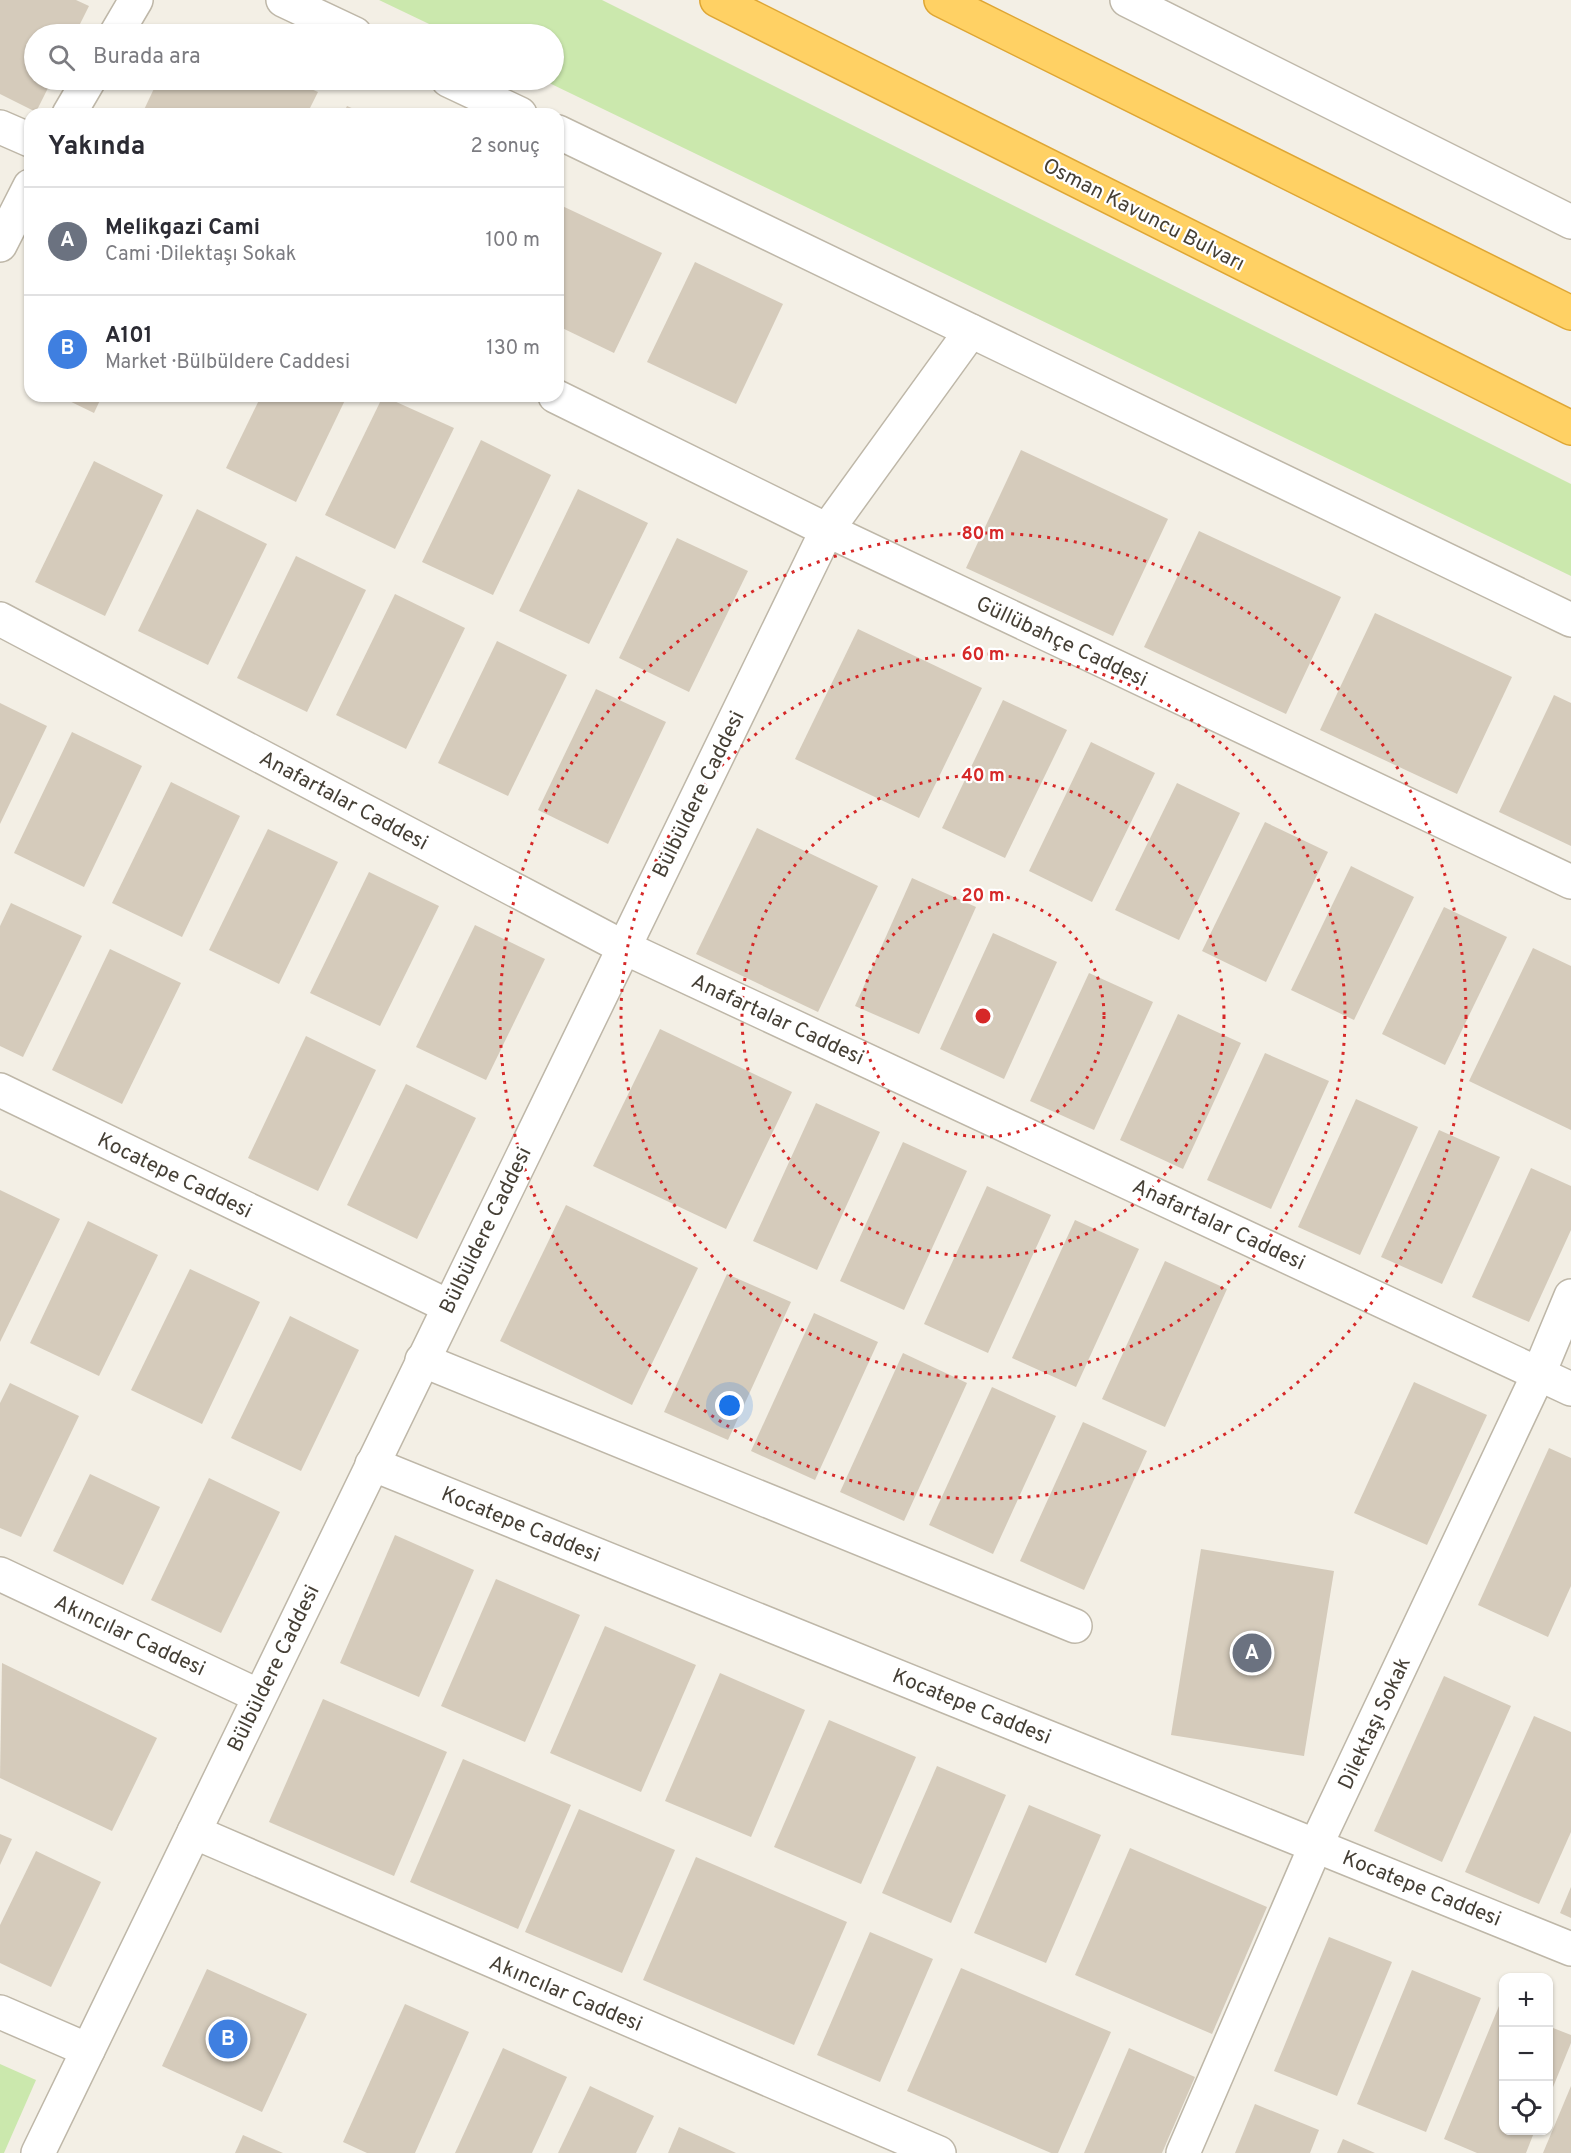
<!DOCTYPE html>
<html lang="tr">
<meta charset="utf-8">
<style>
:root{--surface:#fff;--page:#f7f7f7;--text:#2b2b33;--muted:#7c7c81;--line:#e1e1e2;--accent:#fc3e13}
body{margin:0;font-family:Overpass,sans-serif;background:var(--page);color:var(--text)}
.controls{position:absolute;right:18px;bottom:18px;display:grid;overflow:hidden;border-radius:12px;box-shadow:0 2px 4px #0004}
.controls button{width:54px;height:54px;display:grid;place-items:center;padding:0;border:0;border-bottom:2px solid var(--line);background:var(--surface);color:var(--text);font:30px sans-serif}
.you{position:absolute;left:730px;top:1406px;width:21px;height:21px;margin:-15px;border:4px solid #fff;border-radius:50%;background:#1a73e8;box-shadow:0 0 0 9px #1a73e833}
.badge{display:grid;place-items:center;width:39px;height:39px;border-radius:50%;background:var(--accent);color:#fff;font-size:20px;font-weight:700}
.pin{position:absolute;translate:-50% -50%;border:3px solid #fff;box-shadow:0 2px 6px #0006}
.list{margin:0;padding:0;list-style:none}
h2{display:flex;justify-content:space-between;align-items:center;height:78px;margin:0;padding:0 24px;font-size:26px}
h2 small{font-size:20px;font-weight:400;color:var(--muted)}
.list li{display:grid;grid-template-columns:39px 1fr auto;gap:18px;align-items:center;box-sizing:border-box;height:108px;padding:0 24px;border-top:2px solid var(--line)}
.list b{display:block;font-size:22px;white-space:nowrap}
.list p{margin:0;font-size:20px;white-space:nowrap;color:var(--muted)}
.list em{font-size:20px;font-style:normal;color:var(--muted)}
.icon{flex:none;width:33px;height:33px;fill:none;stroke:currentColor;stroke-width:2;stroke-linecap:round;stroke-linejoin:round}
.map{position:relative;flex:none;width:1571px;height:2153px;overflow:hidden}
.search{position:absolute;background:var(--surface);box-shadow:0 2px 4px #0004;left:24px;top:24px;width:540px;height:66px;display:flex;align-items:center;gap:15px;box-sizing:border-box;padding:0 21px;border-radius:33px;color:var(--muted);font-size:22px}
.panel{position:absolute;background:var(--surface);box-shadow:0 2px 4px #0004;left:24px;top:108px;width:540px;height:294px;border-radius:18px}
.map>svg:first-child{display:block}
</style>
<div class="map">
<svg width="1571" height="2153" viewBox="0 0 1571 2153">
<rect width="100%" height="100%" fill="#f3efe5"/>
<g fill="#cbe8ad">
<polygon points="379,0 602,0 1571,484 1571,576 543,80 554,80 554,34 450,34"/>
<polygon points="0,2064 36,2080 4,2153 0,2153"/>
</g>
<g fill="#d5cbbb">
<polygon points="0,0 76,0 89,6 75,34 34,34 34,80 52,80 36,112 0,94"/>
<polygon points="158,80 291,80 318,92 307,114 142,114"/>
<polygon points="347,106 365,114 343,114"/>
<polygon points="558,204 662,253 614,353 558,326"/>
<polygon points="695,262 783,304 736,404 647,362"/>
<polygon points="59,396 102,396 94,413"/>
<polygon points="261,396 347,396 296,502 226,468"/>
<polygon points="383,396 454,428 395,549 325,515"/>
<polygon points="481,440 551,475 493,595 422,562"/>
<polygon points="1021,450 1168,519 1113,636 966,568"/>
<polygon points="94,461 163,495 105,616 35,582"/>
<polygon points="578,489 648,523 589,644 519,611"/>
<polygon points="197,509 267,544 208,665 138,631"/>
<polygon points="1199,531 1341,597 1286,714 1144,647"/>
<polygon points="677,538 748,571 689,692 619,658"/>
<polygon points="296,556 366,590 307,712 237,678"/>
<polygon points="395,594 465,628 406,749 336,715"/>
<polygon points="1375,613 1512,677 1457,794 1320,730"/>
<polygon points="858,629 982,688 919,818 795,759"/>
<polygon points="497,641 567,675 508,796 438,763"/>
<polygon points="596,689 666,722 608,844 538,810"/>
<polygon points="1554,695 1571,703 1571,846 1499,812"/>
<polygon points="1003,700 1067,730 1005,858 942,828"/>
<polygon points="0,703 47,726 0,824"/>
<polygon points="72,732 142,766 84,887 14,853"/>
<polygon points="1091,742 1155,773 1092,902 1029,871"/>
<polygon points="171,782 240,816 182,937 112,903"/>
<polygon points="1177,783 1240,813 1179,940 1115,910"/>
<polygon points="1265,822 1328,852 1266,982 1202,951"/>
<polygon points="757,828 878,886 818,1012 696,954"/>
<polygon points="268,829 338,862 279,984 209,950"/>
<polygon points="1351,866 1414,897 1354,1020 1291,990"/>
<polygon points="369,872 439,906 380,1026 310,993"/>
<polygon points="912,878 976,907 919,1034 855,1006"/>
<polygon points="11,903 82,936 23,1057 0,1046 0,926"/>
<polygon points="1444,907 1507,937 1445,1065 1382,1034"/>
<polygon points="475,925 545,959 486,1080 416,1047"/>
<polygon points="993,933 1057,962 1004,1079 940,1049"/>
<polygon points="1533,948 1571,966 1571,1130 1469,1081"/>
<polygon points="110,949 181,983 122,1104 52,1070"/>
<polygon points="1089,973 1153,1002 1094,1130 1030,1101"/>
<polygon points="1178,1014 1241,1043 1183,1169 1120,1140"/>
<polygon points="660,1029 792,1092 726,1229 593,1166"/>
<polygon points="306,1036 376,1070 318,1191 248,1158"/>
<polygon points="1265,1053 1329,1081 1271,1209 1207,1180"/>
<polygon points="406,1084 476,1118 417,1239 347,1205"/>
<polygon points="1356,1099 1418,1127 1360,1255 1298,1227"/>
<polygon points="816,1103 880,1132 817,1270 753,1241"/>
<polygon points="1439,1130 1500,1157 1442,1284 1381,1257"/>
<polygon points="903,1142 967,1171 904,1310 840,1281"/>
<polygon points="1531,1168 1571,1186 1571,1230 1529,1322 1472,1297"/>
<polygon points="987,1186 1051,1215 988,1353 924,1324"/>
<polygon points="0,1190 60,1219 0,1342"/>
<polygon points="566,1205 698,1268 632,1405 500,1341"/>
<polygon points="1075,1220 1139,1249 1076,1387 1012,1358"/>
<polygon points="88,1221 158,1255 99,1376 30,1343"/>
<polygon points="1165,1261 1227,1289 1165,1427 1102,1399"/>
<polygon points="190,1269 260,1302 202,1424 131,1390"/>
<polygon points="727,1274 791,1302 728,1440 664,1412"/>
<polygon points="814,1313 878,1342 815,1480 751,1451"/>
<polygon points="290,1316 359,1350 301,1471 231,1438"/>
<polygon points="903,1353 967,1383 904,1521 840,1492"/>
<polygon points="1414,1382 1487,1415 1427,1545 1354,1513"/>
<polygon points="10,1383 79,1416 21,1537 0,1528 0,1403"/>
<polygon points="992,1387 1056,1416 993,1554 929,1525"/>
<polygon points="1083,1422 1147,1451 1084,1590 1020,1561"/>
<polygon points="1549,1448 1571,1458 1571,1586 1548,1637 1478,1605"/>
<polygon points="90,1474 160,1507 123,1585 53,1551"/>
<polygon points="209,1478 280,1512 221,1633 151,1600"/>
<polygon points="395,1535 474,1570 419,1697 340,1663"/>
<polygon points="1201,1549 1334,1571 1304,1756 1171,1735"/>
<polygon points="496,1579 580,1615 525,1742 441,1706"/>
<polygon points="605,1626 696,1665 641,1792 550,1753"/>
<polygon points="2,1663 157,1738 112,1831 0,1778"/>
<polygon points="720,1673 805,1710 751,1837 665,1801"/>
<polygon points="1444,1676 1511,1706 1442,1862 1374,1831"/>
<polygon points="323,1699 447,1752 394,1876 269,1822"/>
<polygon points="1534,1716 1571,1732 1571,1832 1539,1904 1465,1872"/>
<polygon points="829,1720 916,1757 861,1884 774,1847"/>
<polygon points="463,1759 571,1805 518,1929 410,1882"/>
<polygon points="937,1766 1006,1795 951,1923 882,1893"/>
<polygon points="1029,1805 1101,1835 1046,1963 974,1933"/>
<polygon points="579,1809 675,1850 622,1973 525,1932"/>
<polygon points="0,1834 12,1839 0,1865"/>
<polygon points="1130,1848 1267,1907 1212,2034 1075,1975"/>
<polygon points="36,1851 101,1882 51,1987 0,1963 0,1925"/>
<polygon points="696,1857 847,1922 794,2045 643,1980"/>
<polygon points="1571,1887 1571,1918 1560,1913"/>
<polygon points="870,1932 933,1959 880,2082 817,2055"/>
<polygon points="1329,1937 1392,1962 1337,2096 1274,2071"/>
<polygon points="961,1968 1111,2032 1058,2153 1051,2153 907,2091"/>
<polygon points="207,1969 307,2014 262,2112 162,2066"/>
<polygon points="1412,1970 1481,1998 1426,2132 1357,2104"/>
<polygon points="405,2004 469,2032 415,2153 367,2153 343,2142"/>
<polygon points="1499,2006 1503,2007 1503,2130 1535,2130 1526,2153 1477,2153 1444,2139"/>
<polygon points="1548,2026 1571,2035 1571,2043 1549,2097"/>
<polygon points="503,2048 567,2077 532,2153 455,2153"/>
<polygon points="1129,2048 1195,2077 1162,2153 1084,2153"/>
<polygon points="590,2086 654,2116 636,2153 558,2153"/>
<polygon points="1571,2086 1571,2153 1543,2153"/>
<polygon points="1255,2104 1319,2130 1310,2153 1235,2153"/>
<polygon points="679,2127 736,2153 668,2153"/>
<polygon points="243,2135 283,2153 235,2153"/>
<polygon points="1343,2139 1375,2153 1337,2153"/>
</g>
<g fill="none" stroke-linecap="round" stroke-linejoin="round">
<defs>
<g id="minor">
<polyline points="283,0 355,34"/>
<polyline points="1127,0 1571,222"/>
<polyline points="116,34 136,0"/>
<polyline points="448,80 520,114"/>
<polyline points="69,114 89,80"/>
<polyline points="0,127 30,140"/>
<polyline points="558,132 1571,620"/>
<polyline points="0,245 30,186"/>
<polyline points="555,396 827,530 1571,882"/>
<polyline points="0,619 623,947 1571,1389"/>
<polyline points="0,1090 448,1306"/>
<polyline points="422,1360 1075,1626"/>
<polyline points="372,1464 1571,1949"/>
<polyline points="0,1574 259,1696"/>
<polyline points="194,1832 939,2153"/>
<polyline points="0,2012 88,2050"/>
<polyline points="38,2153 827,530 971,331"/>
<polyline points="1183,2153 1316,1845 1539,1373 1571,1296"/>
</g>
<g id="highway">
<polyline points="717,0 1571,428"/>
<polyline points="941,0 1571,313"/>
</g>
</defs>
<use href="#minor" stroke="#beb7a8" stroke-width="36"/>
<use href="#highway" stroke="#dea634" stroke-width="36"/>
<use href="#minor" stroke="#fff" stroke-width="33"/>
<use href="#highway" stroke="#ffd164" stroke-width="33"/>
</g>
<g fill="none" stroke="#d62828" stroke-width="3" stroke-dasharray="3 6">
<circle cx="983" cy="1016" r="121"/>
<circle cx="983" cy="1016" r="241"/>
<circle cx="983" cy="1016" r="362"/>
<circle cx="983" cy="1016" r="483"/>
</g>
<g text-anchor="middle" stroke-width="4.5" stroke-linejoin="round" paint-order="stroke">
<g font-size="21" fill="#453f35" stroke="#fff">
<text transform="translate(1144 214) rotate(27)" y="7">Osman Kavuncu Bulvarı</text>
<text transform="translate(1062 641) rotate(25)" y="7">Güllübahçe Caddesi</text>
<text transform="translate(698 794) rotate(-64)" y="7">Bülbüldere Caddesi</text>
<text transform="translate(344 800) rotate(28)" y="7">Anafartalar Caddesi</text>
<text transform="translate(778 1019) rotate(25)" y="7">Anafartalar Caddesi</text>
<text transform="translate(175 1175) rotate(26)" y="7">Kocatepe Caddesi</text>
<text transform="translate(1219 1224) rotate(25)" y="7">Anafartalar Caddesi</text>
<text transform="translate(485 1230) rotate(-64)" y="7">Bülbüldere Caddesi</text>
<text transform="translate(521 1524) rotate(22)" y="7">Kocatepe Caddesi</text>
<text transform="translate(130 1635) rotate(25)" y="7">Akıncılar Caddesi</text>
<text transform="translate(273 1668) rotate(-64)" y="7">Bülbüldere Caddesi</text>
<text transform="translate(972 1706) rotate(22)" y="7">Kocatepe Caddesi</text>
<text transform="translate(1374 1723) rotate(-65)" y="7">Dilektaşı Sokak</text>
<text transform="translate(1422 1888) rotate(22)" y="7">Kocatepe Caddesi</text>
<text transform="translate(566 1993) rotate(23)" y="7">Akıncılar Caddesi</text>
</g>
</g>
<circle cx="983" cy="1016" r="9" fill="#d62828" stroke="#fff" stroke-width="3"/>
<g font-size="18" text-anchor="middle" font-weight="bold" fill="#d62828" stroke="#fff" stroke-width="4.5" stroke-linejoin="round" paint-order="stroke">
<text x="983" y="539">80 m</text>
<text x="983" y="660">60 m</text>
<text x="983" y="781">40 m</text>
<text x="983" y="901">20 m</text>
</g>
</svg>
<div class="controls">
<button>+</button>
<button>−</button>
<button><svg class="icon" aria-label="locate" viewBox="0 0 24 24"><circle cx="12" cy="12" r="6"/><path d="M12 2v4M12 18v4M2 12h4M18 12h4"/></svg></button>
</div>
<div class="you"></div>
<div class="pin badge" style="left:1252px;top:1653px;background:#6b7280">A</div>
<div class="pin badge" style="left:228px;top:2039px;background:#3f7fe0">B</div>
<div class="search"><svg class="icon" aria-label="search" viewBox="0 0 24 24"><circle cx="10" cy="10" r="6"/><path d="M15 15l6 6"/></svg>Burada ara</div>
<section class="panel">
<h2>Yakında<small>2 sonuç</small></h2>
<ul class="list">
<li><span class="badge" style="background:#6b7280">A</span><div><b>Melikgazi Cami</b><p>Cami · Dilektaşı Sokak</p></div><em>100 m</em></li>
<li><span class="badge" style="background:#3f7fe0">B</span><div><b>A101</b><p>Market · Bülbüldere Caddesi</p></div><em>130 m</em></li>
</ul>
</section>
</div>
